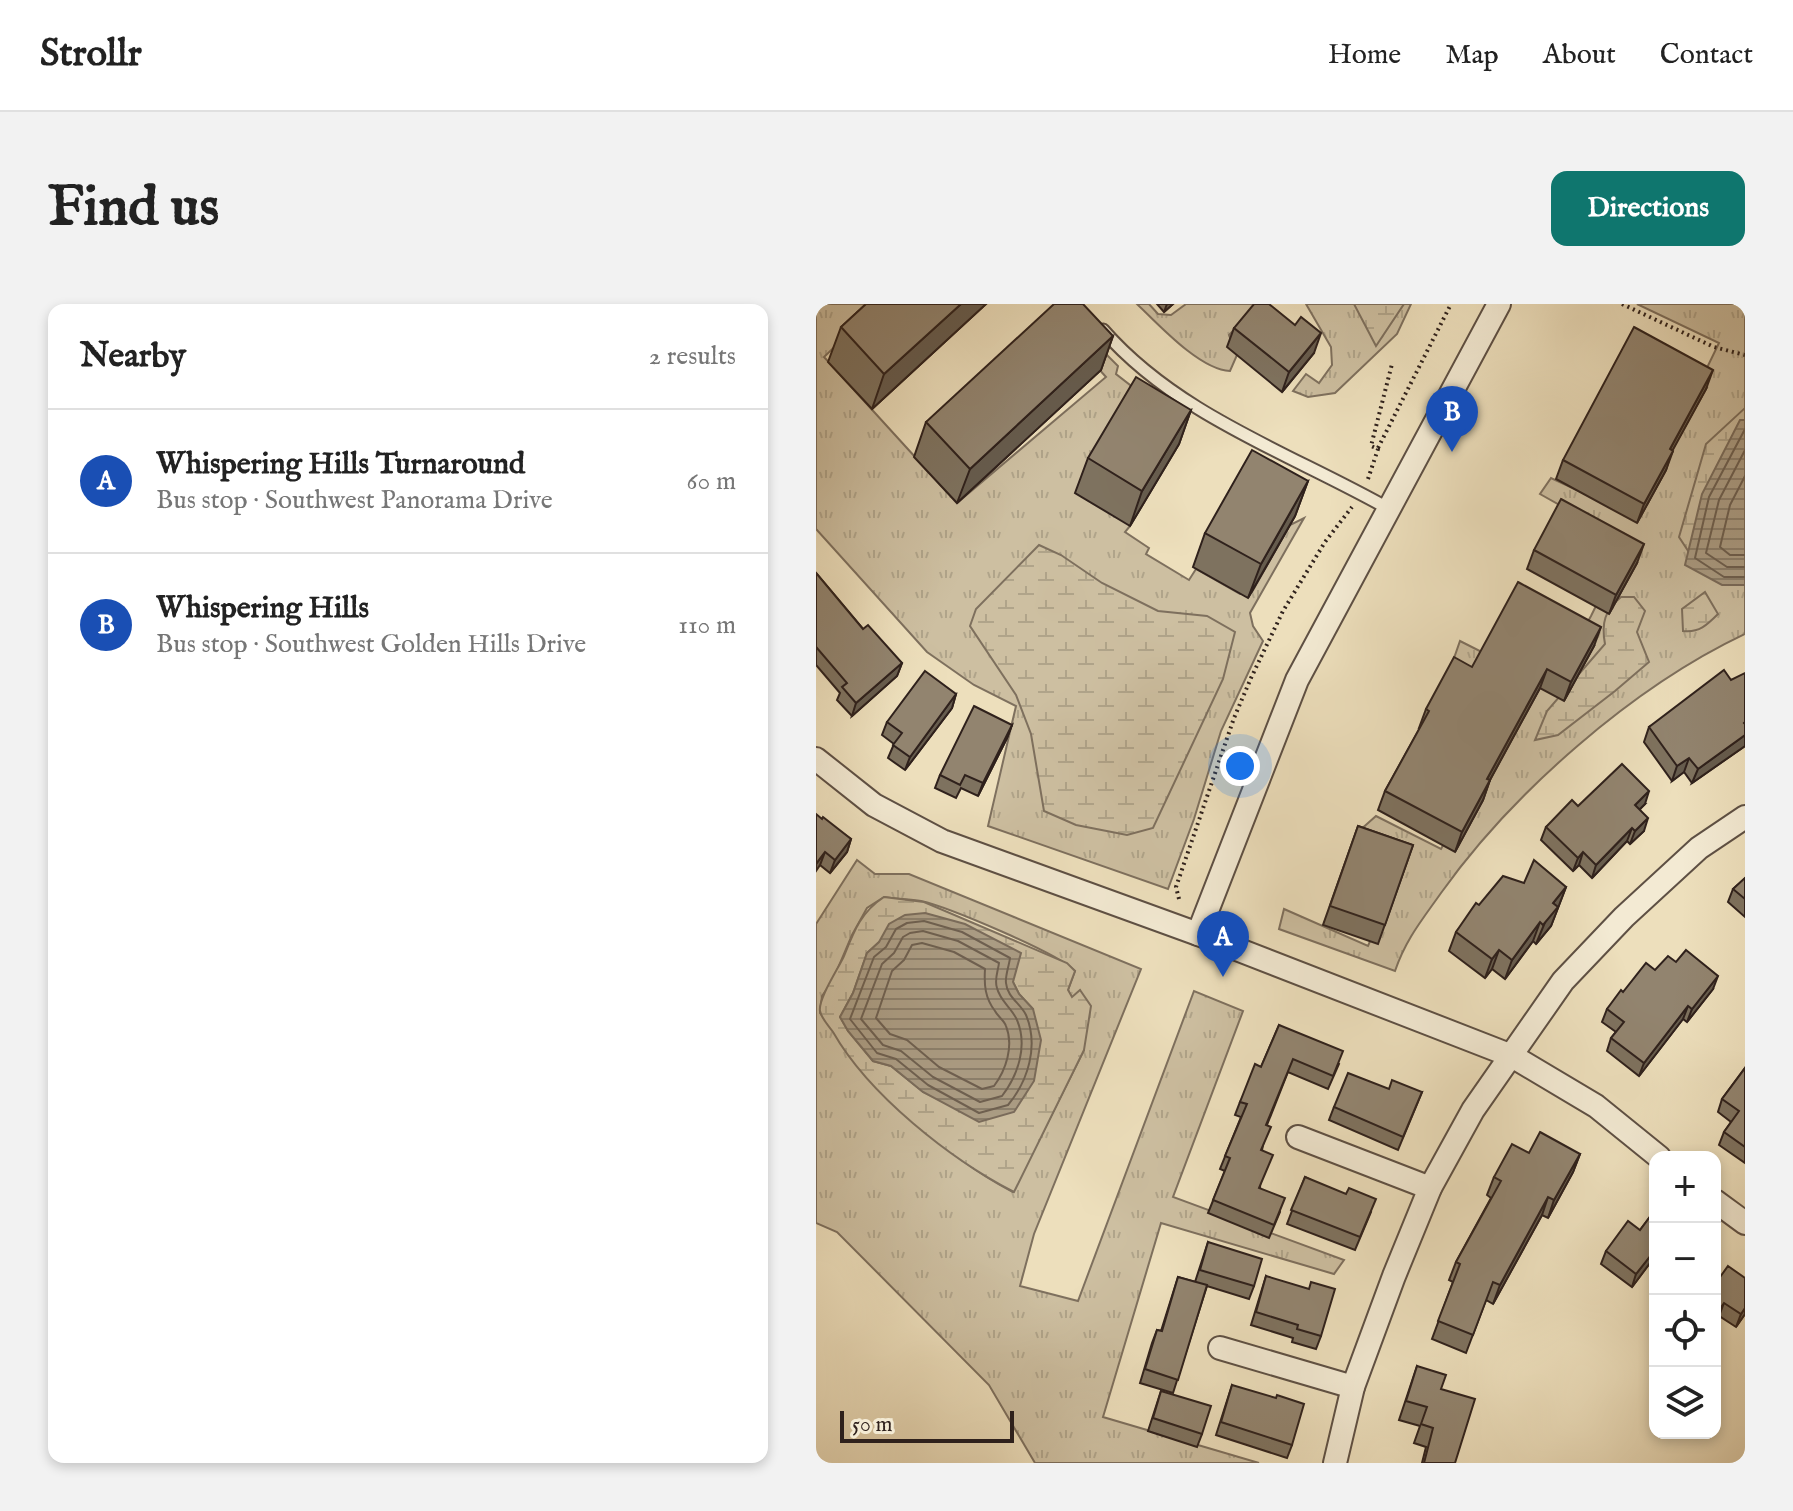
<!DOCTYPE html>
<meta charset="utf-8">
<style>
:root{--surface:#fff;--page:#f2f2f2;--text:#222;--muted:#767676;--line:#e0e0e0;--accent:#0f766e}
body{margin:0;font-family:"IM FELL English",serif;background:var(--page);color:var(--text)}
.controls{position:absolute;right:24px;bottom:24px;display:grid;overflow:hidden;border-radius:16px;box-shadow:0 4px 12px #0003}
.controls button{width:72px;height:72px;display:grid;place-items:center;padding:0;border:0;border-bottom:2px solid var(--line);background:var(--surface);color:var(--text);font:40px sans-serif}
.scale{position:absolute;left:24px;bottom:20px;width:174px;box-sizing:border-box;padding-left:8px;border:4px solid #2f211c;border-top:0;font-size:22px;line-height:28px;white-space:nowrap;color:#2f211c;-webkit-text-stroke:6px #f3ead3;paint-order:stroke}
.you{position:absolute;left:424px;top:462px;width:28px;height:28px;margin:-20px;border:6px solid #fff;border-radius:50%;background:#1a73e8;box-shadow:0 0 0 12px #1a73e833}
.badge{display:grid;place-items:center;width:52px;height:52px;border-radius:50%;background:var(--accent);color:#fff;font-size:26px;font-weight:700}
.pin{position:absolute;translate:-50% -66px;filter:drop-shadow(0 2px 4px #0008)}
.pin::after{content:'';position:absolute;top:42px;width:28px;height:24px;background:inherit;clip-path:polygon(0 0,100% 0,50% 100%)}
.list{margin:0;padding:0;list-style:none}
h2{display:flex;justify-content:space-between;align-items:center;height:104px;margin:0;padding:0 32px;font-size:34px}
h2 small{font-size:26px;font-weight:400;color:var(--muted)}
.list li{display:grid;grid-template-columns:52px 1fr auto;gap:24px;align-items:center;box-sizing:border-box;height:144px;padding:0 32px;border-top:2px solid var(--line)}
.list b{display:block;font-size:30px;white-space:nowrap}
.list p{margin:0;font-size:26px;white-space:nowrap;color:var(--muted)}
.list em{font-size:26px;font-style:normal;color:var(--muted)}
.icon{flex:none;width:44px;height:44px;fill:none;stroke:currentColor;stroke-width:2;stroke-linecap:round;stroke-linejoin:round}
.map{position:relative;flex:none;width:929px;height:1159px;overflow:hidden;border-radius:16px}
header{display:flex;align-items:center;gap:48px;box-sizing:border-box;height:112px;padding:0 40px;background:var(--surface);border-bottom:2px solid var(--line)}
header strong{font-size:38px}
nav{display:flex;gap:44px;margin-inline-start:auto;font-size:28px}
.intro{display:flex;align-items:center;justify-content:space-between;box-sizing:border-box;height:192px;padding:0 48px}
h1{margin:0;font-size:56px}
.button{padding:20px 36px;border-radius:16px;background:var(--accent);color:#fff;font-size:28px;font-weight:700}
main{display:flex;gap:48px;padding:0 48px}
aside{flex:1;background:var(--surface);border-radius:16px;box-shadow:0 4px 12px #0003}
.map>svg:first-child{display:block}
</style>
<header>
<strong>Strollr</strong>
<nav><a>Home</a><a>Map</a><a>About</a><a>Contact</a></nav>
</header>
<div class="intro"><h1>Find us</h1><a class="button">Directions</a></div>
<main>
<aside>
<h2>Nearby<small>2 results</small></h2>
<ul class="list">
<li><span class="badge" style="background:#1a4fb4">A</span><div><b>Whispering Hills Turnaround</b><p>Bus stop · Southwest Panorama Drive</p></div><em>60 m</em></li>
<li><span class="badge" style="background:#1a4fb4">B</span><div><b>Whispering Hills</b><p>Bus stop · Southwest Golden Hills Drive</p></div><em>110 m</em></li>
</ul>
</aside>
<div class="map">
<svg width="929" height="1159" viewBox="0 0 929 1159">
<defs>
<pattern id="grass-tufts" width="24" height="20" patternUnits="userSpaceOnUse" patternTransform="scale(2)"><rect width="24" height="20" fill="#cdbfa1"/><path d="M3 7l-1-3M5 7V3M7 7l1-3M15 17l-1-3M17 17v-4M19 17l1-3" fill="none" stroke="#b0a48a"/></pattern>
<pattern id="wetland-marsh" width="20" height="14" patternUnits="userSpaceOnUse" patternTransform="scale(2)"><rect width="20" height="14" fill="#cdbfa1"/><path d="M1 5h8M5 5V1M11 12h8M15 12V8" fill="none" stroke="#b0a48a"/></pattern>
<pattern id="water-rules" width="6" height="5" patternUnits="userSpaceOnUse" patternTransform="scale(2)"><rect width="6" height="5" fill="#ac9e86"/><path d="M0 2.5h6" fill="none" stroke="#8c806d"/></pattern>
</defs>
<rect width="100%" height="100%" fill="#eddfbc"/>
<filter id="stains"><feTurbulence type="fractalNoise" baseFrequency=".0025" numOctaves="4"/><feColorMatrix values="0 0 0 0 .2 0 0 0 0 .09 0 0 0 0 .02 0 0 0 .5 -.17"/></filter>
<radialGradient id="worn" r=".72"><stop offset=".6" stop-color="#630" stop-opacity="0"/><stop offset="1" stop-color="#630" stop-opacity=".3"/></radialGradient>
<g fill="url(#grass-tufts)" stroke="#7e705e" stroke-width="2" fill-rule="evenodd">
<polygon points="0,0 63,0 8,53 141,199 290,73 254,33 263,23 302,62 300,70 314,81 320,92 314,222 309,228 333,244 330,250 373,276 380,265 424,290 436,288 474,221 488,214 434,309 437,322 447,337 405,427 378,515 352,585 172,522 200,402 158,381 111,348 0,225"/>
<path d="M 321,0 L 333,0 L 342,10 L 355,11 L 370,0 L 443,0 L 413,31 L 421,51 L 414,67 C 384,66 343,21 321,0 Z"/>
<polygon points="490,0 595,0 581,30 519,89 492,93 477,87 490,70 503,79 516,61 515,43"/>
<path d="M 821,0 L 929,0 L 929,330 C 817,383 697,488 625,589 C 606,616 590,635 579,667 L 463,625 L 468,605 L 552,642 L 591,552 L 543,527 L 560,512 L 625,545 L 707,399 L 637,357 L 644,337 L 735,383 L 775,312 L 811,239 L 724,190 L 735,174 L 810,209 L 887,72 L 903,39 Z"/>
<path d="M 41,556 L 59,570 L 93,570 L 325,665 L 218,930 L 204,982 L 262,997 L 378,687 L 427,707 L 357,893 L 528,956 L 518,970 L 345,919 L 287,1113 L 443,1159 L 219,1159 L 173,1081 L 21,928 L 0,919 L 0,620 ZM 68,593 C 80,595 93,595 105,597 C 132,603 242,649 259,667 L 252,686 L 256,694 L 264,687 L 268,746 L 197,888 C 118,847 57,780 4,709 L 6,692 L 17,676 L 36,631 L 51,604 Z"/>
</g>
<g fill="url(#wetland-marsh)" stroke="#7e705e" stroke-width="2" fill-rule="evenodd">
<polygon points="538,0 588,0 560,42"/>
<polygon points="929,104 929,273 888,271 863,233 890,140"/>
<polygon points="223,241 245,251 286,279 342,307 391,312 419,328 407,375 337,524 311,531 260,521 228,507 215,430 200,391 154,322 160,305"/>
<path d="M 889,288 L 902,310 C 891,321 883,329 867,327 L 866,305 Z"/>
<path d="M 805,293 L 818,293 L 829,307 L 821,328 L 833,358 L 799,387 L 742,431 L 719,436 L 731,407 L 789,340 C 785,319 789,306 805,293 Z"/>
<path d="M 68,593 L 108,598 L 251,659 L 259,667 L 252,686 L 256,693 L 264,686 L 275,702 L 268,746 L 198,888 C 134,855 53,791 17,728 C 13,722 5,714 4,707 C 2,695 22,665 28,652 C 38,627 45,608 68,593 ZM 63,638 L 197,678 L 203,690 L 217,705 L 130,799 L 107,788 L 75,762 L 57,757 L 32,727 L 24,713 L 37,689 L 51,649 Z"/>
</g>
<g fill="url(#water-rules)" stroke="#7a6c5c" stroke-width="2">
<polygon points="924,116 929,116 929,281 906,281 869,261 886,190"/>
<polygon points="109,609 149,620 205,649 197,678 203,690 217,705 225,736 218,777 198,808 163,818 107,788 75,762 57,757 32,727 24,713 37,689 51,649 63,638 73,620 89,611"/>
</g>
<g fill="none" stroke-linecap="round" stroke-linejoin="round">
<g stroke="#6e6051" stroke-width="2">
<polyline points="929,125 893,193 879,254 908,273 929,273"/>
<polyline points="929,146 903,196 890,249 911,263 929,263"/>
<polyline points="929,172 914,201 904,243 914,251 929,251"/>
<path d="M 108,617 L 146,628 L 194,654 C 193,662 189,672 190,679 C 191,693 205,700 210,711 C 223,742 212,777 192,801 L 163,809 L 112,781 L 80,755 L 61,749 L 34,715 L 58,653 L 70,643 L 80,625 L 91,619 Z"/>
<path d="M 107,627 L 142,637 L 183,659 C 182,667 178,676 181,684 C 184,697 196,704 201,716 C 212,742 202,771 186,792 L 164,798 L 117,773 L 85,747 L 67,741 L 45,715 L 66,660 L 78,649 L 87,633 L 94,629 Z"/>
<path d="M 106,639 L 138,648 L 169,665 C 168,681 169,694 179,707 C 182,713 188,716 190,722 C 198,742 190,766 178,782 L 166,785 L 123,763 L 91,736 L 74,730 L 60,714 L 76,667 L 88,656 L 96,641 Z"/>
</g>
<defs>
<path id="service" d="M 287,26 C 362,112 476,150 573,205"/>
<g id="minor">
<polyline points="0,455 58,501 126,537 382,630 696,752 780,802 843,853"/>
<polyline points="382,630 481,376 683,0"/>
<polyline points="482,833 614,884"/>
<polyline points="899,897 929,919"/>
<polyline points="404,1044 537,1083"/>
<polyline points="519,1159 537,1083 578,972 614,884 657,806 747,677 808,613 883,544 929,513"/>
</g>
</defs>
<use href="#service" stroke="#5e5044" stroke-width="15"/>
<use href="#minor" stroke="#5e5044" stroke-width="26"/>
<g stroke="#2f211c" stroke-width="4" stroke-dasharray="2 4" stroke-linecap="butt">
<polyline points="806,0 898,43 929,51"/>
<polyline points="562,144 635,0"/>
<polyline points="552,175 562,145 555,142 576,60"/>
<polyline points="363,595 360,583 418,414 435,374 467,307 509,238 536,203"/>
</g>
<use href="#service" stroke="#f3ead3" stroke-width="11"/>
<use href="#minor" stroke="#f3ead3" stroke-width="22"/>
</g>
<g fill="#7e725f" stroke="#2f211c" stroke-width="2">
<polygon points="50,0 170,0 56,105 12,58 25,23"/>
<polygon points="341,0 357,0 348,8"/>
<polygon points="479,21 498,49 466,88 411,43 418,24"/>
<polygon points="297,32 285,66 141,199 98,153 110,118"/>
<polygon points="890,85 856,146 850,166 821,219 740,175 747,156"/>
<polygon points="375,106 363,140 314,222 259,189 272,154"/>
<polygon points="492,177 479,212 432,294 377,263 389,229"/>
<polygon points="718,246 821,259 793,310 711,265"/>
<polygon points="0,269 47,325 86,359 81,372 36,412 21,396 24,389 0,361"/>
<polygon points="778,342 748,397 724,384 674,476 667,496 639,548 562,506 569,487 604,424 603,424 610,405 656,363"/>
<polygon points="915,376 929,442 876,479 868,468 856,477 828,438 833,423"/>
<polygon points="140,390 136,404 89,466 72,454 78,440 66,431 71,418"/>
<polygon points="196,421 191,434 162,492 145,484 140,494 119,484 124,471"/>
<polygon points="829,500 824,505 828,527 814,540 811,537 776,574 763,561 757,567 725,536 730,523 762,502"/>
<polygon points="6,515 35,535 31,548 14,569 4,561"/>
<polygon points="542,522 597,541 562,640 507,621"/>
<polygon points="929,574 929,613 912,598 917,585"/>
<polygon points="708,579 750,583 735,622 720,640 717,637 689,675 676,665 669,674 633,647 640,628 663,601"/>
<polygon points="839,666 897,685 871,718 867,715 823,772 791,747 795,734 800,728 786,718 791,705 807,688"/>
<polygon points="463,721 523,760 512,785 472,768 451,821 446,846 444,884 464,908 453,934 392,909 409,867 404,865 425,813 419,811 424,798 445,763"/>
<polygon points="929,764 929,859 903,841 908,828 915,818 902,808 906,795"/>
<polygon points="606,788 582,846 513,816 518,803"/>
<polygon points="713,849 764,850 757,868 732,914 726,911 677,1000 670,996 650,1049 616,1035 637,978 633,976 640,958 675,894 671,891 678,873"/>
<polygon points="489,873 555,908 539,946 471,920"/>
<polygon points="839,906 839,963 834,959 816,983 785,960 790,947 824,926"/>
<polygon points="392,938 438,982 433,995 391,982 357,1089 324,1079 336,1039 341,1026 345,1027 362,973 379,978"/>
<polygon points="450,972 505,1032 500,1045 476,1038 477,1034 435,1021"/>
<polygon points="899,980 929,1010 920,1023 903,1012 899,1018"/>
<polygon points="601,1062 625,1085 639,1159 606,1159 610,1143 598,1139 604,1122 583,1116"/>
<polygon points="416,1081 476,1141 471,1154 400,1131"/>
<polygon points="345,1087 386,1130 381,1143 332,1127"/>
</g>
<g fill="#665c4e" stroke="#2f211c" stroke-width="2">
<polygon points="145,0 170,0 56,105 68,70"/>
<polygon points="351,0 357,0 348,8"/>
<polygon points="505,29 498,49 466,88 473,68"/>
<polygon points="297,32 285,66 141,199 154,165"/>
<polygon points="897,66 890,85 847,164 854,145"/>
<polygon points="375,106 363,140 314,222 326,187"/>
<polygon points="857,147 850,166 821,219 828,200"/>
<polygon points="492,177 479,212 432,294 445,260"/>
<polygon points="828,240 821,259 793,310 800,291"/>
<polygon points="785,323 778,342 748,397 755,378"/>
<polygon points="86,359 81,372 36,412 40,399"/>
<polygon points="731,365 724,384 664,494 671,475"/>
<polygon points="140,390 136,404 89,466 94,453"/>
<polygon points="196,421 191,434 162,492 167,479"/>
<polygon points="929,431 929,442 876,479 882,465"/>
<polygon points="873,454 868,468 856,477 861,462"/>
<polygon points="674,476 667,496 639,548 646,528"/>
<polygon points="833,487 829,500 815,514 819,501"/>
<polygon points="832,514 828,527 814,540 819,527"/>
<polygon points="816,524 811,537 776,574 780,561"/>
<polygon points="35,535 31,548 14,569 19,556"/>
<polygon points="9,548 4,561 0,567 0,560"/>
<polygon points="767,548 763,561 757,567 762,554"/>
<polygon points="750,583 735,622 720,640 737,599"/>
<polygon points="724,618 717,637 689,675 696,656"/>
<polygon points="683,646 676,665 669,674 676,655"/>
<polygon points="902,672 897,685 871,718 876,705"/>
<polygon points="872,702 867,715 823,772 828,759"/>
<polygon points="764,850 757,868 732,914 738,896"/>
<polygon points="732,893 726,911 677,1000 684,981"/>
<polygon points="839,946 834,959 816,983 820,970"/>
<polygon points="908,999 903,1012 899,1018 899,1012"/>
<polygon points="929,1004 929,1010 920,1023 925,1010"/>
</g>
<g fill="#92846f" stroke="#2f211c" stroke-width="2">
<polygon points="50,0 145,0 68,70 25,23"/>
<polygon points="238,0 267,0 297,32 154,165 110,118"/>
<polygon points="438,0 453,0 479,21 485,13 505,29 473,68 418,24"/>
<polygon points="818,23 897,66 854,145 857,147 828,200 747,156"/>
<polygon points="320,73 375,106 326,187 272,154"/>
<polygon points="436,146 492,177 445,260 389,229"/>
<polygon points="745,195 828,240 800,291 718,246"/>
<polygon points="0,269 47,325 52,321 86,359 40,399 26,383 31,379 1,344 0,345"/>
<polygon points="702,278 785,323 755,378 731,365 671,475 674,476 646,528 569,487 613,407 610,405 638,353 656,363"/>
<polygon points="908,366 915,376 929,369 929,418 928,419 929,420 929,431 882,465 873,454 861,462 833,423"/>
<polygon points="109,367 140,390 94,453 77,441 86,429 71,418"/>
<polygon points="158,402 196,421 167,479 149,471 144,481 124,471"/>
<polygon points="806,460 833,487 819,501 832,514 819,527 816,524 780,561 767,548 762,554 730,523 756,496 762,502"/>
<polygon points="0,510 6,515 7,513 35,535 19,556 9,548 0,560"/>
<polygon points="542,522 597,541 569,621 514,602"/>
<polygon points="718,556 750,583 737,599 742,603 727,621 724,618 696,656 683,646 676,655 640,628 660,599 663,601 687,572 708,579"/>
<polygon points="929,574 929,595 917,585"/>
<polygon points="870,646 902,672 876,705 872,702 828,759 795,734 808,718 791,705 805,686 807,688 830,659 839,666 852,652 860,658"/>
<polygon points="463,721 527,747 517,772 477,755 450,821 455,823 445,846 457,851 443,884 469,894 458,921 397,896 414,854 409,852 431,800 424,798 439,760 445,763"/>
<polygon points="929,764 929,843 908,828 923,807 906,795"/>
<polygon points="532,769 573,785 576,776 606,788 587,833 518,803"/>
<polygon points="724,828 764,850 738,896 732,893 684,981 677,978 657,1031 622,1017 644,960 640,958 685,877 678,873 696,840 713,849"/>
<polygon points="489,873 530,890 533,884 560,895 544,933 475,906"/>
<polygon points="839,906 839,946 820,970 790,947 812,917 824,926"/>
<polygon points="392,938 446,955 438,982 384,966"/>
<polygon points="912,962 929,974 929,1004 925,1010 908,999 899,1012 899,980"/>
<polygon points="450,972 493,985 495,978 519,985 505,1032 481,1025 482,1021 440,1008"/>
<polygon points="362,973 391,981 362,1076 329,1065 341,1026 346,1027"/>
<polygon points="601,1062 630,1071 625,1085 659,1095 639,1159 608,1159 617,1124 605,1120 611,1103 590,1097"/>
<polygon points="416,1081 460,1094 461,1091 488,1100 476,1141 405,1118"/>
<polygon points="345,1087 395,1102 386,1130 337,1114"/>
</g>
<rect width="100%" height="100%" filter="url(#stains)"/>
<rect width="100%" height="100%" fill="url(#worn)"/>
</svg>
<div class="controls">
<button>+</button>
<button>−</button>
<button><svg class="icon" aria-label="locate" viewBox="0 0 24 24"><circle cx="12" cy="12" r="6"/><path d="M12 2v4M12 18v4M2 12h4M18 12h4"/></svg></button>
<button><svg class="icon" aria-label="layers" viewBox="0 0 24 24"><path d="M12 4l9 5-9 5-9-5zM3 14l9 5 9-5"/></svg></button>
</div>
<div class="scale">50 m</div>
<div class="you"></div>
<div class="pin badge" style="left:407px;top:673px;background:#1a4fb4">A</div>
<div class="pin badge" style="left:636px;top:148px;background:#1a4fb4">B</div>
</div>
</main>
